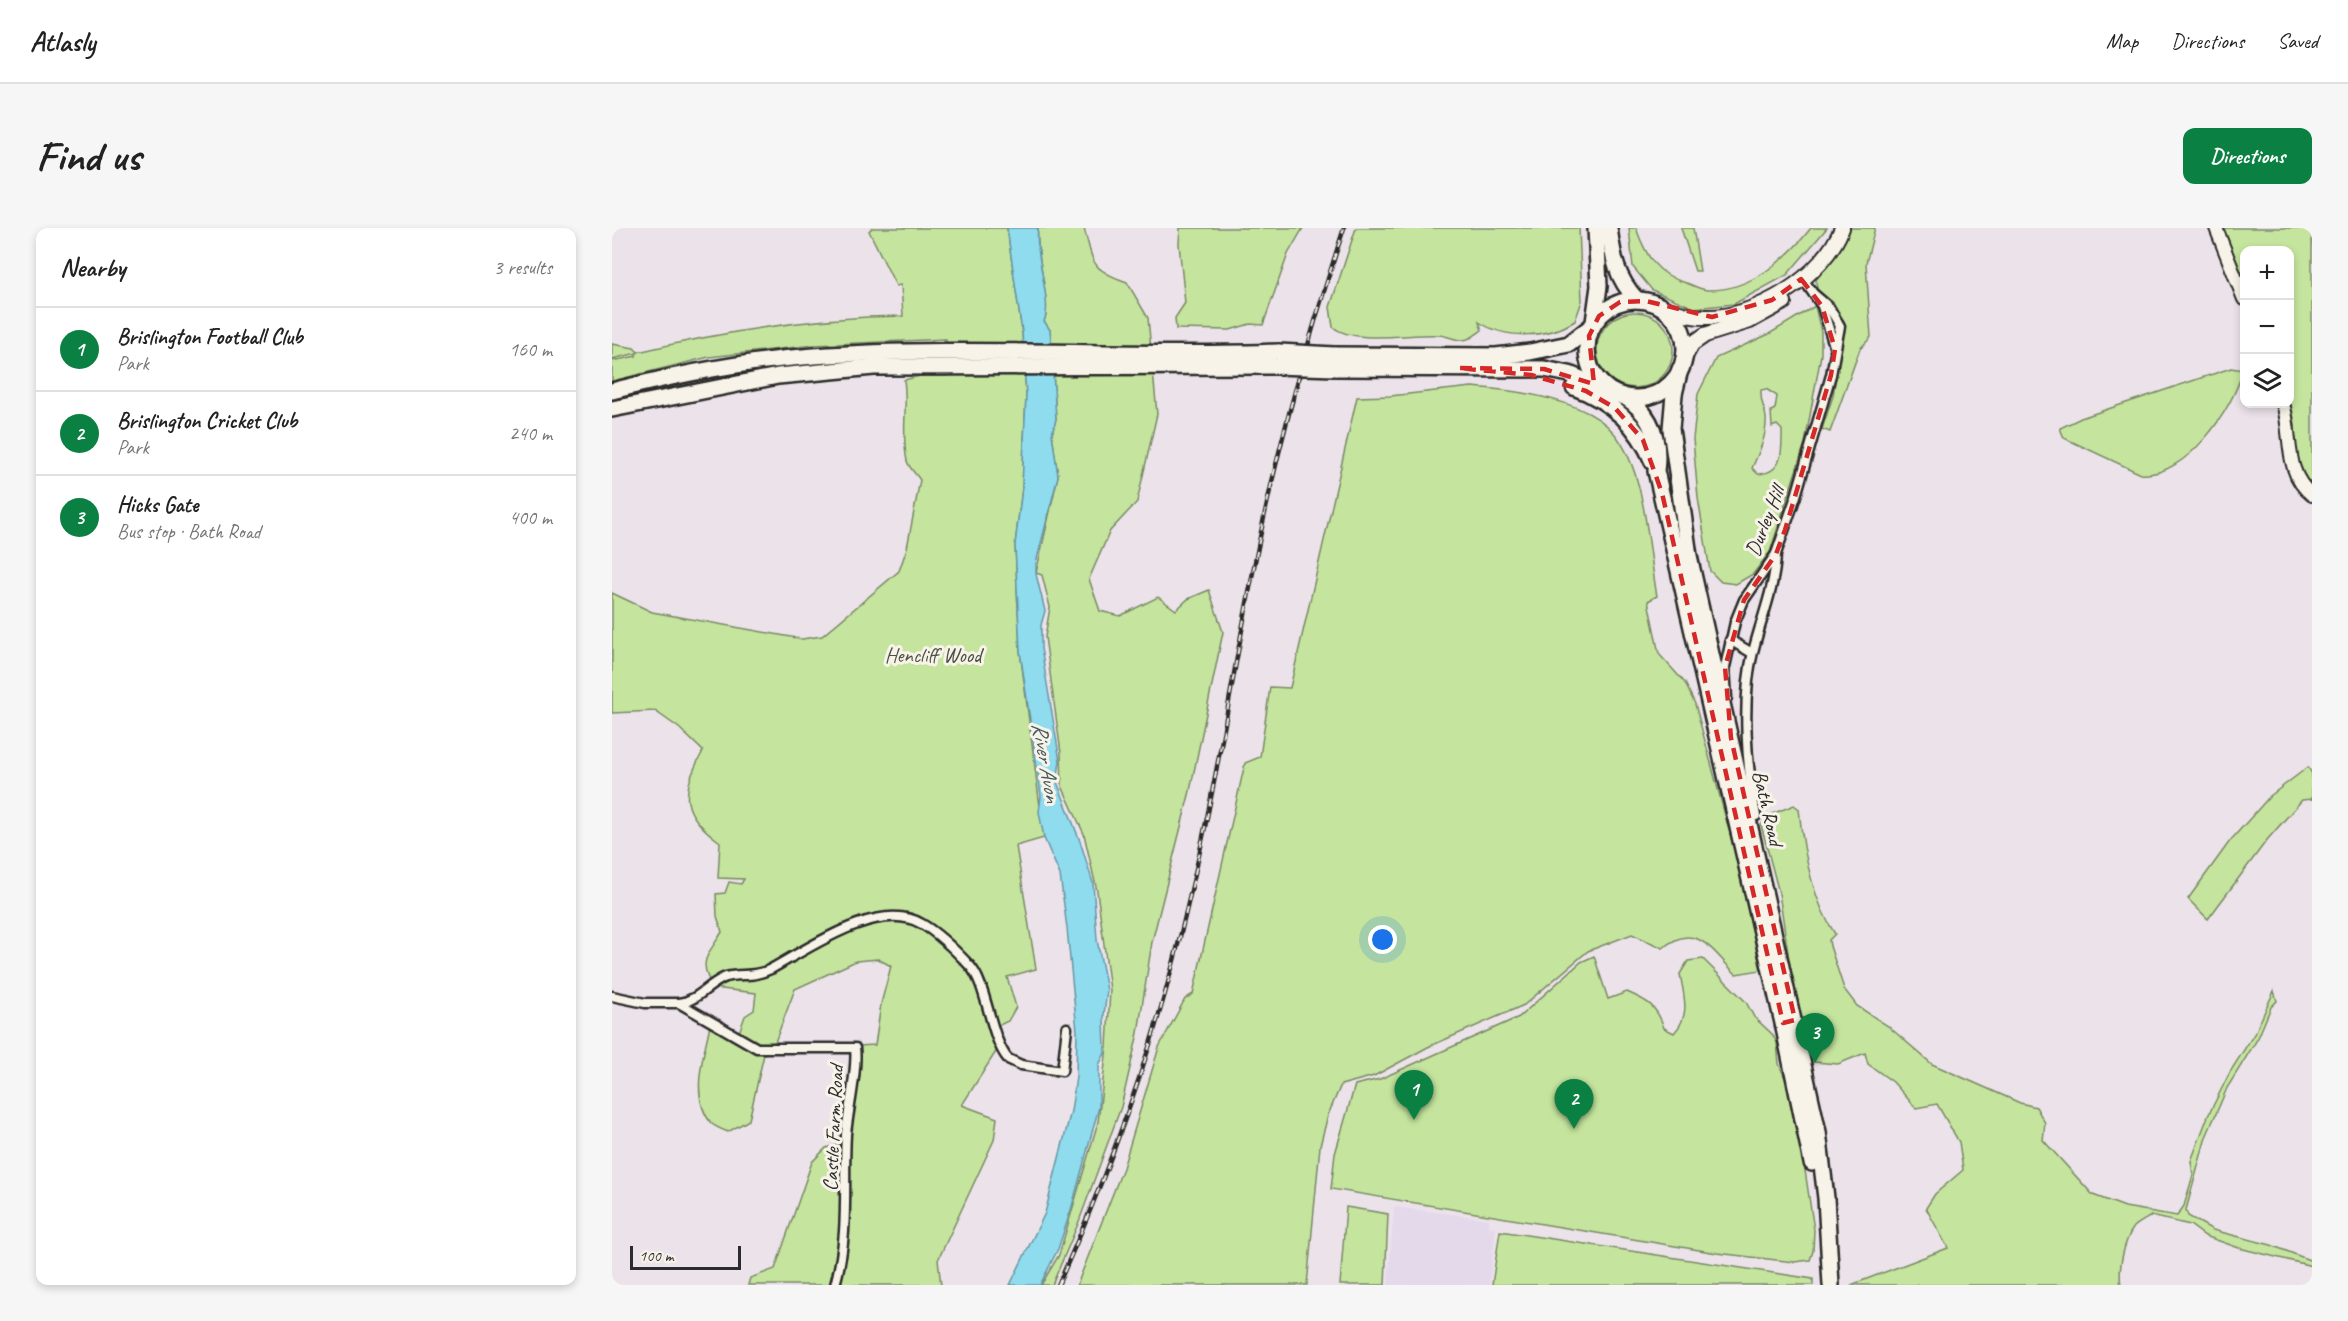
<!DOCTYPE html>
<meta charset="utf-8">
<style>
:root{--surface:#fff;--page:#f6f6f6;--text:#222;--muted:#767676;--line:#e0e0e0;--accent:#0b8043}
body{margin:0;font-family:Caveat,sans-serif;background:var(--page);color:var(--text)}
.controls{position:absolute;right:18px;top:18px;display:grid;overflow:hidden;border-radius:12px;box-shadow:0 3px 9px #0003}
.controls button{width:54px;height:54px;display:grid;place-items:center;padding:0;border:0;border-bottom:2px solid var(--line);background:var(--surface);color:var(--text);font:30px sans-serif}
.scale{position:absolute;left:18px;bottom:15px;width:111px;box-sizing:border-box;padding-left:6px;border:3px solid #2b2b2b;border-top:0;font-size:16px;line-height:21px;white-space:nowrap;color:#2b2b2b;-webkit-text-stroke:4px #f7f3e8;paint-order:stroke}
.you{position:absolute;left:771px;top:712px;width:21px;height:21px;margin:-15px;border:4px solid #fff;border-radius:50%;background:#1a73e8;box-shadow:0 0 0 9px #1a73e833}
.badge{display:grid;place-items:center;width:39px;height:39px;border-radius:50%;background:var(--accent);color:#fff;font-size:20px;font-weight:700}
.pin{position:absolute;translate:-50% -50px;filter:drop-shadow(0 2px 3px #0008)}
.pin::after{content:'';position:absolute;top:32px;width:21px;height:18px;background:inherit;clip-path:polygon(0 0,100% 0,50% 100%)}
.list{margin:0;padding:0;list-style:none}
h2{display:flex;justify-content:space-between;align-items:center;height:78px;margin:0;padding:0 24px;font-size:26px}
h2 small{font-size:20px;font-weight:400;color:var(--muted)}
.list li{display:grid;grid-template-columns:39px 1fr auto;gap:18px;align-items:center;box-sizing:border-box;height:84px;padding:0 24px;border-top:2px solid var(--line)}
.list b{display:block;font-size:22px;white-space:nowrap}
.list p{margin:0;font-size:20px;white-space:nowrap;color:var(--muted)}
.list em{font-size:20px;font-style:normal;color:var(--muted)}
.icon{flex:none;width:33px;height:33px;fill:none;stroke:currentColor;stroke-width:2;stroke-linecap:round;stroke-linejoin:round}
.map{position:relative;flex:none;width:1700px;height:1057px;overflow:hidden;border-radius:12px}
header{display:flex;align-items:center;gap:36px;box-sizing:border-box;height:84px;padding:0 30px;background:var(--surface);border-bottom:2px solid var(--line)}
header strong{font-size:28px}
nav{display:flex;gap:33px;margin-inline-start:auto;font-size:21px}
.intro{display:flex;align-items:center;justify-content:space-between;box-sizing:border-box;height:144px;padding:0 36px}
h1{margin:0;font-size:42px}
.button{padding:15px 27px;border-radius:12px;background:var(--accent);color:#fff;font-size:21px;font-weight:700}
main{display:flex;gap:36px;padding:0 36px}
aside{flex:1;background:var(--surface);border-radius:12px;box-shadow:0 3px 9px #0003}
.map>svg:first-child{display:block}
</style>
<header>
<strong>Atlasly</strong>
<nav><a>Map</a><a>Directions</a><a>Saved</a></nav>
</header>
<div class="intro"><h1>Find us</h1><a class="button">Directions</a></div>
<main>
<aside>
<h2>Nearby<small>3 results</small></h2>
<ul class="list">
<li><span class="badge">1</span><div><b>Brislington Football Club</b><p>Park</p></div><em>160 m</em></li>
<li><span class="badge">2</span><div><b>Brislington Cricket Club</b><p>Park</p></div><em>240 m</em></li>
<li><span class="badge">3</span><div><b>Hicks Gate</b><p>Bus stop · Bath Road</p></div><em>400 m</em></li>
</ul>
</aside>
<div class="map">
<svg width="1700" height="1057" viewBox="0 0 1700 1057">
<rect width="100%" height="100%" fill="#ece3ea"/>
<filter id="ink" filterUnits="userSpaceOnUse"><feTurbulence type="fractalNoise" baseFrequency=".0167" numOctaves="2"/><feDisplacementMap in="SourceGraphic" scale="12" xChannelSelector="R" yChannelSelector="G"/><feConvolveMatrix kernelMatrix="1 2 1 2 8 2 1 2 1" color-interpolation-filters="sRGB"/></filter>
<g filter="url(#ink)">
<polygon fill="#e4d8eb" points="782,979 877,991 877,998 884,1000 877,1057 776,1057"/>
<g fill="#c5e59e" stroke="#788864" stroke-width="1.5" fill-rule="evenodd">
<path d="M 260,0 L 395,0 L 410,104 L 414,167 L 410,260 L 403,317 L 408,423 L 432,610 L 404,618 L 424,741 L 395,749 L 404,779 L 396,793 L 381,800 L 385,822 L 350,877 L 385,890 L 382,912 L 326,1032 L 329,1057 L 136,1057 L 138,1050 L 163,1041 L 200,934 L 214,920 L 236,914 L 246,818 L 263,817 L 269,776 L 279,738 L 266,731 L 244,733 L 183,761 L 160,822 L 152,826 L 137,892 L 116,904 C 111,902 103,899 99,895 C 77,868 92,827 98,797 L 125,810 L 133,788 L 142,782 L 144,765 L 101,760 C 85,732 96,727 110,704 L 105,688 L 104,666 L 113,665 L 117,654 L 129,656 L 132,651 L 106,650 L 108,614 C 68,584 68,566 91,523 L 67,500 L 43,483 L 0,485 L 0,365 L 40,384 L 190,411 L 210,408 L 287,343 L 295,320 L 308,252 C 304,246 297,240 295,233 C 289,206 296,179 292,152 L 308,148 L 336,148 L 334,111 L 202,117 L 97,129 L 0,153 L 0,133 L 24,128 L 25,125 L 0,131 L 0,116 L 22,120 L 26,124 C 114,103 201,89 291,88 L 289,57 L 284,58 L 257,3 Z"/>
<path d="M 426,0 L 472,0 C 482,36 478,41 515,54 L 536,90 L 545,186 L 525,274 L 498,303 L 477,351 L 488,383 L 508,388 L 546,369 L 564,382 L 576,371 L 597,362 L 611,404 L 578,563 L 540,714 L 526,805 L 509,879 L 466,996 L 440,1057 L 429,1057 L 447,1027 L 486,894 L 495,819 L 498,762 L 485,663 L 472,606 L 450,558 L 449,525 L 433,409 L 438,379 L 430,347 L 424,345 L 446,248 L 440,206 L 444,191 L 439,113 L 438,102 L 432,93 C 441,76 422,26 426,0 Z"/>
<polygon points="568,0 691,0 676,26 651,97 638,96 618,102 564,101 563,90 573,75 567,16"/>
<path d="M 744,0 L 967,0 L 970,73 L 963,93 C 936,110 894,112 867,94 L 870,102 C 863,107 858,112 849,112 C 842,112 834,107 827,107 C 799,105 743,117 721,99 L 718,79 Z"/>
<path d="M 1017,0 L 1024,0 C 1034,28 1044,46 1074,55 C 1081,57 1089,62 1096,62 C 1138,63 1175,31 1199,0 L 1215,0 L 1175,47 L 1122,76 L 1082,80 L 1040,62 L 1021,39 Z"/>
<polygon points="1069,0 1081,0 1088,43 1083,43"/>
<polygon points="1235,0 1263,0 1254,35 1259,109 1248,121 1218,204 1210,201 1221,168 1232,93 1205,61 1204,52 1226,24"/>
<polygon points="1609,0 1700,0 1700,263 1683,233 1683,195 1678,174 1678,22 1632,22 1632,61"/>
<path d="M 1203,78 L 1209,104 L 1209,127 L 1193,215 L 1158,324 L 1141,346 L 1124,356 L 1109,354 L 1098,343 L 1086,270 L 1081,211 L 1086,166 L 1104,130 L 1157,106 ZM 1154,161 L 1165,168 L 1163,181 L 1159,183 L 1160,199 L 1165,197 L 1170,202 C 1170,222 1172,245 1146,246 L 1140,240 C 1147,225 1155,207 1154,190 C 1153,178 1148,177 1149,162 Z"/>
<circle cx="1023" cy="122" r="38"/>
<path d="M 1619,140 L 1631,142 C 1621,181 1574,250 1529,246 L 1452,210 L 1448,200 L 1469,190 Z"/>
<path d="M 860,159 C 901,162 974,171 1002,205 C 1034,243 1036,320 1045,368 L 1036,373 L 1047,426 L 1073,455 L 1083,476 L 1124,628 L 1149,742 L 1124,746 C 1100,723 1084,692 1051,720 L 1020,706 L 976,723 L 912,777 L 816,819 L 762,848 L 729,857 L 716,887 L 708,918 L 695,1057 L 465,1057 L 511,940 L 547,819 L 573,771 L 581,766 L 633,535 L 648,529 L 658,459 L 678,460 L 745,169 L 778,168 Z"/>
<polygon points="1696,539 1700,546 1700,571 1690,572 1655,612 1596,691 1576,671 1618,613 1658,568"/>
<path d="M 1182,577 L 1187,581 C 1191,622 1200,671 1223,706 L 1217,712 L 1218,718 L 1232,761 L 1245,778 L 1276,798 L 1320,836 L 1408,875 L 1424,879 L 1433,895 L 1431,912 L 1481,967 L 1513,979 L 1565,988 L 1572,978 L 1581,947 L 1579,933 L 1596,888 L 1618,844 L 1644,803 L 1662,763 L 1665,773 L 1659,779 L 1646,810 L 1615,860 L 1594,909 L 1574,982 L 1576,988 L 1601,1002 L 1659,1017 L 1700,1033 L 1700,1038 L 1627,1020 L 1593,1008 L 1578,997 L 1539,988 C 1534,991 1526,995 1522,999 C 1512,1012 1506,1042 1509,1057 L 1239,1057 L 1336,1020 L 1314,980 L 1323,966 L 1351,942 L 1347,914 L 1325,876 L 1304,880 L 1281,854 L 1256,836 L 1253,825 L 1226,836 L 1202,834 L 1193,805 L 1178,738 L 1167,665 L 1149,597 L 1160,586 Z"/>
<path d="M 982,728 L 996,771 L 1015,764 C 1036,773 1045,778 1052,800 L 1062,805 C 1079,787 1072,768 1068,746 L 1076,733 L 1091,731 L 1134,774 L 1142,789 L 1160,806 L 1165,815 L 1167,836 L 1176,857 L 1192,936 L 1202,1002 L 1201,1023 L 1198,1032 L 1182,1034 L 1105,1025 L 719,961 L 723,926 L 743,857 L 768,851 L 907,789 L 969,734 Z"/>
<polygon points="734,979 776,986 773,1057 728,1057"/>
<polygon points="888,1003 1201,1051 1201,1057 880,1057"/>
</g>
<path fill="#8fdcef" stroke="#6795a1" stroke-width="1.5" d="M 395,0 L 426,0 C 422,27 441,75 432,93 L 438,102 L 439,113 L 444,191 L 440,206 L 446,248 L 424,335 L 424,346 L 433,383 L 429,397 L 429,420 L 448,533 L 445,554 L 468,613 L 481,655 L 485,712 L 495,762 L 492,787 L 493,825 L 487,837 L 487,879 L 459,982 L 446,1021 L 428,1057 L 398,1057 L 433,985 L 459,883 L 464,849 L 465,803 L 455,700 L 448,647 L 432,610 L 427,584 L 429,568 L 408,423 L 403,317 L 410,260 L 414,167 L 410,104 Z"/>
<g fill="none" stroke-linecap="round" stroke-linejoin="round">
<defs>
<g id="street">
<polyline points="1191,51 1210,78 1223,121"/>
<polyline points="1118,412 1140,425"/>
<polyline points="1115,470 1113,439 1123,394 1132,372 1164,326 1184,268 1219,147 1228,98 1217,79 1203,67"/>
<path d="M 1144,588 C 1135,540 1129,472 1141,424 C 1149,391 1163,360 1164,326"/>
<path d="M 0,768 L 33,775 L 67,775 L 145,820 L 243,820 C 246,839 236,884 234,906 C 231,960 238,1002 223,1057"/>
<path d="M 67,775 C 86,773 97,755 114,749 C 130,745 140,750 159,741 C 196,721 267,670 310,696 C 327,706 345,724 358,738 C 375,756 378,810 396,831 L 409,837 L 450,843 L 455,800"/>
</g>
<g id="secondary">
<polyline points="1604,0 1632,71"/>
<path d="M 1671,176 C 1681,207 1671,244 1700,267"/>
</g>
<g id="primary">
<path d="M 1043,76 C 1059,83 1076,89 1093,89 C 1144,91 1212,48 1230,0"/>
<polyline points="1071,132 1080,116 1093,107 1138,93 1172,74"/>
</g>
<g id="highway">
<path d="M 997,0 C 1001,29 1004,50 1025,72"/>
<circle cx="1024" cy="121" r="49"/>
<polyline points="982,94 987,58 984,0"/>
<polyline points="722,127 884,128 918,124 957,116 980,98"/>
<polyline points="723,140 932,141 957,146 993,161"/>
<polyline points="1068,141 1062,166 1059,201 1077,328 1206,904 1214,970 1219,1057"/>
<path d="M 962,159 C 1000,173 1026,197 1041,234"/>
<path d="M 0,163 C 66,146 134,133 202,128 C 356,117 512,130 667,124"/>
<path d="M 1013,169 C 1040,186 1048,212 1044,243 L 1171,795 L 1200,935"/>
<polyline points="0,181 166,148 262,139 663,138"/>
</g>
</defs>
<use href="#street" stroke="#2b2b2b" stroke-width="13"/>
<use href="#secondary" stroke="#2b2b2b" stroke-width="16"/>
<use href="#primary" stroke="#2b2b2b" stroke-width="18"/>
<use href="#highway" stroke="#2b2b2b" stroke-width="20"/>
<use href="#street" stroke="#f7f3e8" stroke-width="8"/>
<use href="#secondary" stroke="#f7f3e8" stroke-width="12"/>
<use href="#primary" stroke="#f7f3e8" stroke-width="14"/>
<use href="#highway" stroke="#f7f3e8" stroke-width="15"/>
<defs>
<path id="rail" d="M 446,1057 C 502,933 547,804 577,671 C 605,555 622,436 646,319 C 667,211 698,105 732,0"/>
</defs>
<use href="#rail" stroke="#2b2b2b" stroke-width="4.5"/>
<use href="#rail" stroke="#f7f3e8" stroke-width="2" stroke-dasharray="7" stroke-linecap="butt"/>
<defs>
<g id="highway-bridge">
<polyline points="667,124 722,127"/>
<polyline points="663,138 723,140"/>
</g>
</defs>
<use href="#highway-bridge" stroke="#2b2b2b" stroke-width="20" stroke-linecap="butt"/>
<use href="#highway-bridge" stroke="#f7f3e8" stroke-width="15"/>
</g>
</g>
<path fill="none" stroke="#d62828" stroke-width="4.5" stroke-dasharray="12 8" stroke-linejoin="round" d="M 1189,51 L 1210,78 L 1223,121 L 1219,147 L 1173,302 L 1164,326 L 1132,372 L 1113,439 L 1119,510 L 1183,792 L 1171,795 L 1050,265 L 1031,212 L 1003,180 L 974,163 L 919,147 L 846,140 L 932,141 L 982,156 L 977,108 L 987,88 L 1008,74 L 1034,73 L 1100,89 L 1160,72 Z"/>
<g text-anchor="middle" stroke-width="6" stroke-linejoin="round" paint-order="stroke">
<g font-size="21" fill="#2b2b2b" stroke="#f7f3e8">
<text transform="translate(1153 293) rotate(-68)" y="7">Durley Hill</text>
<text transform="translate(1156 580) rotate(77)" y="7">Bath Road</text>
<text transform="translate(221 900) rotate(-87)" y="7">Castle Farm Road</text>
</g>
<g font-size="21" fill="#4a5042" stroke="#f7f3e8">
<text x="321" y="434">Hencliff Wood</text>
</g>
<g font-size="22" font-style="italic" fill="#44575c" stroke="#f7f3e8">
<text transform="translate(435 534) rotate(80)" y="8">River Avon</text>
</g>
</g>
</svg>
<div class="controls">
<button>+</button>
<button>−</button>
<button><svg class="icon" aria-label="layers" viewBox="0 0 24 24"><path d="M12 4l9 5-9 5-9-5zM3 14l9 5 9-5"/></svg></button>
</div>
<div class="scale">100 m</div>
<div class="you"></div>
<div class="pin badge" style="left:802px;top:892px">1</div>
<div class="pin badge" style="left:962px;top:901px">2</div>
<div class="pin badge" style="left:1203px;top:835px">3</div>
</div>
</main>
